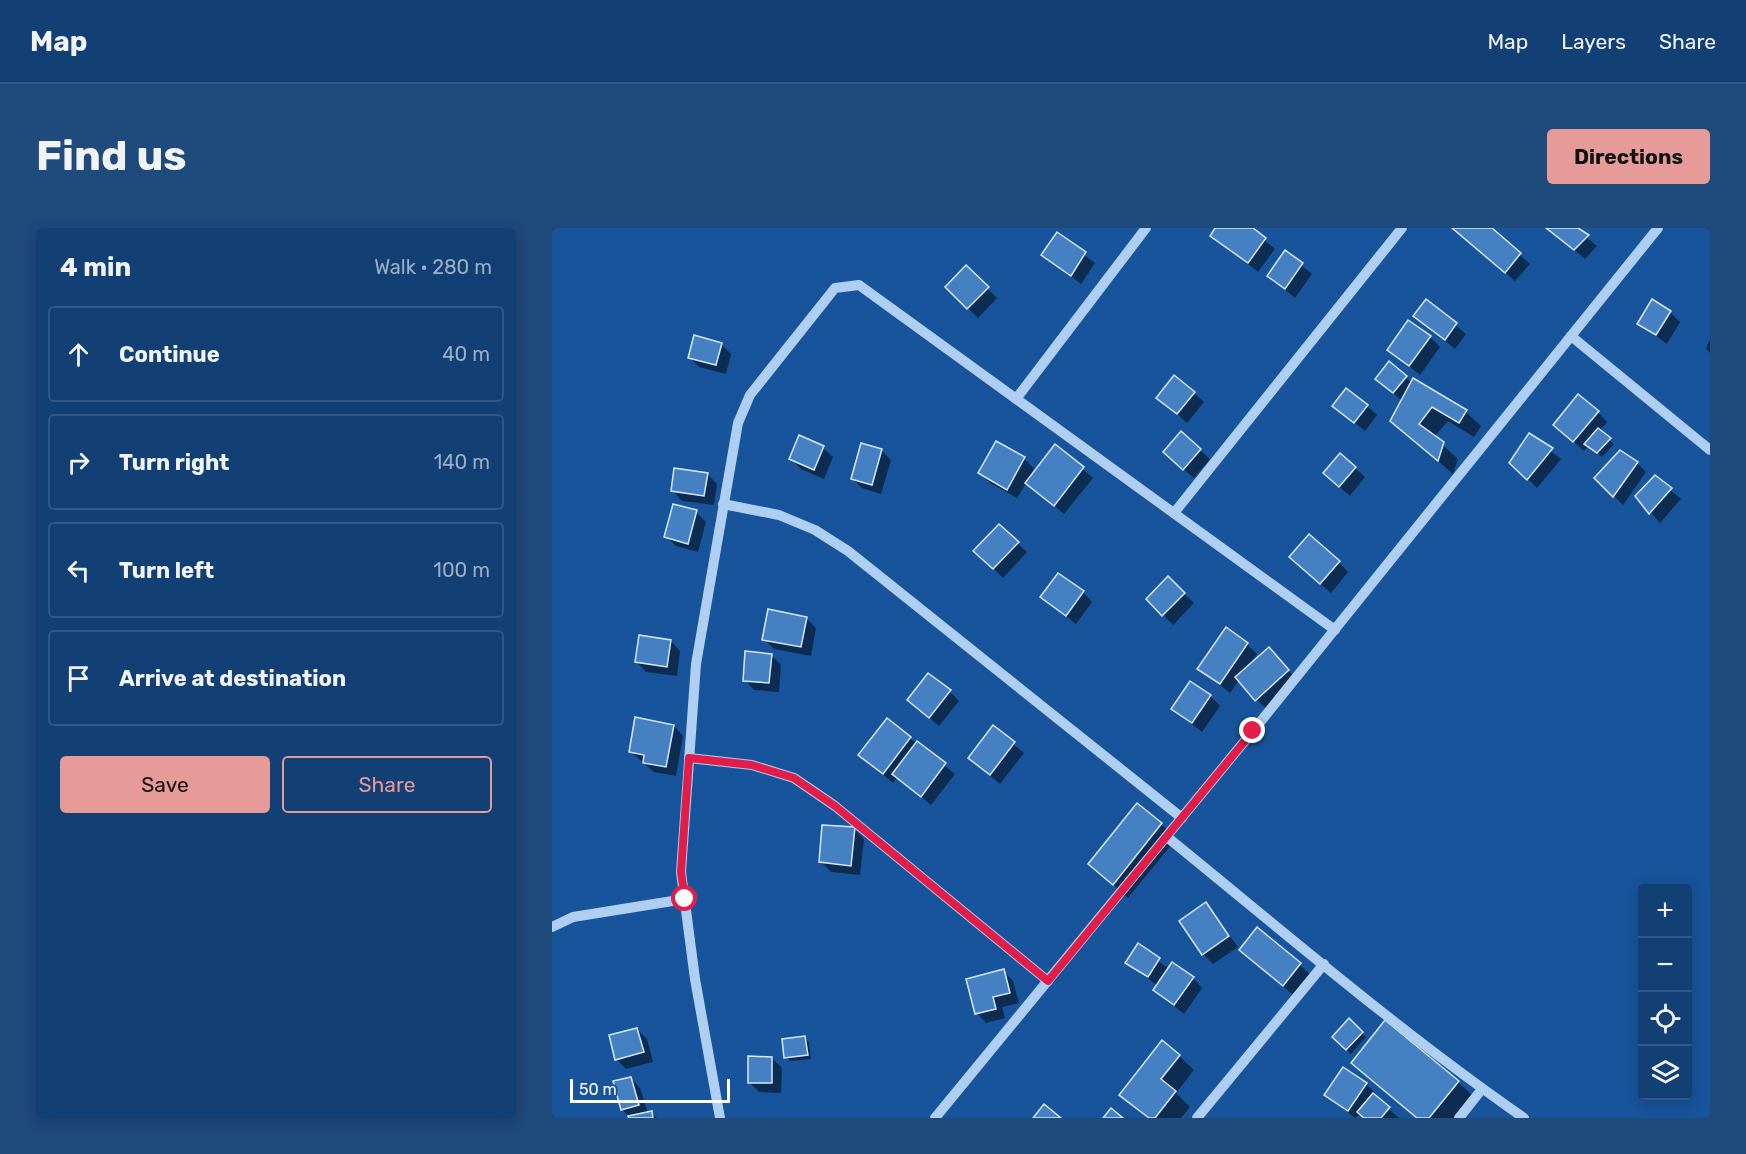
<!DOCTYPE html>
<meta charset="utf-8">
<style>
:root{--surface:#123f74;--page:#1f4a7c;--text:#f1f3f6;--muted:#9cafc5;--line:#315886;--accent:#e69b98}
body{margin:0;font-family:Rubik,sans-serif;background:var(--page);color:var(--text)}
.controls{position:absolute;right:18px;bottom:18px;display:grid;overflow:hidden;border-radius:6px;box-shadow:0 3px 15px #0003}
.controls button{width:54px;height:54px;display:grid;place-items:center;padding:0;border:0;border-bottom:2px solid var(--line);background:var(--surface);color:var(--text);font:30px sans-serif}
.scale{position:absolute;left:18px;bottom:15px;width:160px;box-sizing:border-box;padding-left:6px;border:3px solid #fff;border-top:0;font-size:16px;line-height:21px;white-space:nowrap;color:#fff;-webkit-text-stroke:4px #18549b;paint-order:stroke}
.stop{position:absolute;width:18px;height:18px;margin:-14px;border:4px solid #e11d48;border-radius:50%;background:#fff}
.stop.end{background:#e11d48;border-color:#fff;box-shadow:0 2px 6px #0008}
.list{margin:0;padding:0;list-style:none}
h2{display:flex;justify-content:space-between;align-items:center;height:78px;margin:0;padding:0 24px;font-size:26px}
h2 small{font-size:20px;font-weight:400;color:var(--muted)}
.list li{display:grid;grid-template-columns:39px 1fr auto;gap:18px;align-items:center;box-sizing:border-box;height:96px;margin:0 12px 12px;padding:0 12px;border:2px solid var(--line);border-radius:6px}
.list b{display:block;font-size:22px;white-space:nowrap}
.list em{font-size:20px;font-style:normal;color:var(--muted)}
.actions{display:flex;gap:12px;padding:18px 24px}
.actions a{flex:1;padding:14px 0;border:2px solid var(--accent);border-radius:6px;text-align:center;font-size:21px;color:var(--accent)}
.actions .main{background:var(--accent);color:#111}
.icon{flex:none;width:33px;height:33px;fill:none;stroke:currentColor;stroke-width:2;stroke-linecap:round;stroke-linejoin:round}
.map{position:relative;flex:none;width:1158px;height:890px;overflow:hidden;border-radius:6px}
header{display:flex;align-items:center;gap:36px;box-sizing:border-box;height:84px;padding:0 30px;background:var(--surface);border-bottom:2px solid var(--line)}
header strong{font-size:28px}
nav{display:flex;gap:33px;margin-inline-start:auto;font-size:21px}
.intro{display:flex;align-items:center;justify-content:space-between;box-sizing:border-box;height:144px;padding:0 36px}
h1{margin:0;font-size:42px}
.button{padding:15px 27px;border-radius:6px;background:var(--accent);color:#111;font-size:21px;font-weight:700}
main{display:flex;gap:36px;padding:0 36px}
aside{flex:1;background:var(--surface);border-radius:6px;box-shadow:0 3px 15px #0003}
.map>svg:first-child{display:block}
</style>
<header>
<strong>Map</strong>
<nav><a>Map</a><a>Layers</a><a>Share</a></nav>
</header>
<div class="intro"><h1>Find us</h1><a class="button">Directions</a></div>
<main>
<aside>
<h2>4 min<small>Walk · 280 m</small></h2>
<ul class="list">
<li><svg class="icon" aria-label="ahead" viewBox="0 0 24 24"><path d="M12 20V5M6 11l6-6 6 6"/></svg><div><b>Continue</b></div><em>40 m</em></li>
<li><svg class="icon" aria-label="right" viewBox="0 0 24 24"><path d="M7 20v-9h11M14 6l5 5-5 5"/></svg><div><b>Turn right</b></div><em>140 m</em></li>
<li><svg class="icon" aria-label="left" viewBox="0 0 24 24"><path d="M17 20v-9H6M10 6l-5 5 5 5"/></svg><div><b>Turn left</b></div><em>100 m</em></li>
<li><svg class="icon" aria-label="arrive" viewBox="0 0 24 24"><path d="M6 21V4h12l-3 4 3 4H6"/></svg><div><b>Arrive at destination</b></div></li>
</ul>
<div class="actions"><a class="main">Save</a><a>Share</a></div>
</aside>
<div class="map">
<svg width="1158" height="890" viewBox="0 0 1158 890">
<rect width="100%" height="100%" fill="#18549b"/>
<g fill="#0007">
<polygon points="665,0 698,0 723,21 706,44 660,8"/>
<polygon points="902,0 938,0 978,36 963,53"/>
<polygon points="996,0 1023,0 1045,18 1033,31"/>
<polygon points="505,6 543,35 529,56 491,27"/>
<polygon points="733,24 760,46 743,70 717,48"/>
<polygon points="414,40 445,70 426,90 395,59"/>
<polygon points="874,73 914,106 903,121 863,87"/>
<polygon points="1118,84 1128,94 1115,116 1087,95"/>
<polygon points="878,109 888,119 868,147 837,122"/>
<polygon points="1157,113 1158,113 1158,125 1154,121"/>
<polygon points="169,116 179,126 174,146 147,139 137,129"/>
<polygon points="854,149 860,155 861,152 914,184 929,198 922,209 896,193 882,209 906,231 901,246 840,193 850,173 825,151"/>
<polygon points="642,165 652,174 635,195 606,169"/>
<polygon points="782,178 815,178 825,187 813,203"/>
<polygon points="1046,184 1055,194 1047,203 1062,216 1050,229 1036,218 1032,223 1003,197"/>
<polygon points="629,205 658,231 642,250 623,234"/>
<polygon points="977,207 1009,231 985,260 959,234"/>
<polygon points="445,215 472,231 482,240 478,251 504,219 541,250 512,286 475,254 465,270 438,255 428,245"/>
<polygon points="271,220 281,229 272,251 249,241 239,231"/>
<polygon points="329,222 339,232 329,266 310,260 300,250"/>
<polygon points="1085,235 1094,244 1071,277 1044,250"/>
<polygon points="803,240 813,249 798,268 783,255"/>
<polygon points="155,246 165,256 162,277 130,273 121,263"/>
<polygon points="1103,249 1129,271 1108,295 1085,268"/>
<polygon points="144,284 154,294 146,324 124,318 114,308"/>
<polygon points="448,298 475,324 451,350 424,323"/>
<polygon points="787,334 796,344 779,365 748,338"/>
<polygon points="616,351 642,375 621,397 596,371"/>
<polygon points="531,364 540,374 524,396 490,369"/>
<polygon points="254,390 264,400 259,428 222,421 212,411"/>
<polygon points="119,413 128,423 125,448 94,444 85,434"/>
<polygon points="695,416 705,426 697,437 726,431 746,453 714,481 687,452 678,465 647,440"/>
<polygon points="219,427 229,437 227,464 202,462 193,452"/>
<polygon points="398,464 407,473 387,498 357,472"/>
<polygon points="658,468 668,478 650,504 621,481"/>
<polygon points="335,492 403,546 379,577 346,549 341,555 308,527"/>
<polygon points="122,498 131,508 124,548 102,544 78,523"/>
<polygon points="442,500 472,525 448,556 418,530"/>
<polygon points="609,596 624,611 576,670 538,636"/>
<polygon points="302,601 312,611 308,647 279,644 269,634"/>
<polygon points="654,676 686,719 661,736 651,726"/>
<polygon points="706,701 758,746 741,767 689,722"/>
<polygon points="586,718 617,741 641,750 650,760 632,786 603,762 606,758 575,735"/>
<polygon points="451,743 461,753 467,775 450,779 453,790 434,795 425,785"/>
<polygon points="797,793 814,809 799,826 782,809"/>
<polygon points="85,801 95,811 101,834 74,841 64,831"/>
<polygon points="252,809 257,814 259,831 238,833 234,829"/>
<polygon points="627,828 642,842 624,865 638,879 629,890 595,890 569,867"/>
<polygon points="220,830 230,840 229,865 207,864 197,854"/>
<polygon points="801,835 906,854 921,868 903,890 864,890"/>
<polygon points="79,850 88,860 96,885 100,885 105,890 78,890 70,881"/>
<polygon points="814,856 823,865 822,868 847,890 813,890 809,886 803,890 774,867"/>
</g>
<g fill="#4580c3" stroke="#d6e8fc" stroke-width="1.5">
<polygon points="663,0 701,0 714,10 696,35 658,8"/>
<polygon points="900,0 940,0 969,25 953,45"/>
<polygon points="994,0 1026,0 1037,7 1022,22"/>
<polygon points="505,4 534,24 519,48 489,27"/>
<polygon points="733,22 751,35 733,61 715,48"/>
<polygon points="414,37 437,59 415,81 393,59"/>
<polygon points="874,71 905,95 893,112 861,88"/>
<polygon points="1100,71 1119,83 1104,107 1085,96"/>
<polygon points="856,92 879,108 857,138 835,122"/>
<polygon points="142,107 170,115 164,137 136,130"/>
<polygon points="837,133 855,148 841,165 823,151"/>
<polygon points="622,147 643,164 625,186 604,170"/>
<polygon points="861,150 915,182 907,195 880,179 867,196 892,214 886,233 838,193"/>
<polygon points="794,160 816,177 802,195 780,178"/>
<polygon points="1026,166 1047,183 1021,214 1001,197"/>
<polygon points="1046,200 1059,210 1045,225 1032,216"/>
<polygon points="629,203 649,221 631,242 611,224"/>
<polygon points="977,205 1001,220 975,252 957,235"/>
<polygon points="247,207 272,218 262,242 237,231"/>
<polygon points="444,213 473,229 455,262 426,245"/>
<polygon points="309,215 330,221 320,257 299,251"/>
<polygon points="503,216 532,239 502,278 473,255"/>
<polygon points="1068,222 1086,234 1061,269 1042,250"/>
<polygon points="788,225 804,239 787,259 771,245"/>
<polygon points="122,240 156,245 152,268 119,263"/>
<polygon points="1103,247 1120,260 1097,286 1083,268"/>
<polygon points="121,276 145,282 136,316 112,309"/>
<polygon points="447,296 467,314 441,341 421,323"/>
<polygon points="757,306 788,333 768,356 737,329"/>
<polygon points="506,345 532,363 514,388 488,369"/>
<polygon points="616,348 633,365 610,388 594,371"/>
<polygon points="216,381 255,389 249,419 210,412"/>
<polygon points="674,399 696,415 668,456 645,441"/>
<polygon points="87,407 119,412 115,439 83,434"/>
<polygon points="717,419 737,442 703,473 683,449"/>
<polygon points="193,423 220,426 217,455 191,453"/>
<polygon points="376,445 399,462 377,490 355,472"/>
<polygon points="638,453 659,467 640,495 619,481"/>
<polygon points="83,489 122,497 114,539 91,535 92,527 77,524"/>
<polygon points="335,490 359,509 331,546 306,527"/>
<polygon points="441,497 463,514 438,547 416,530"/>
<polygon points="365,513 394,535 369,569 340,546"/>
<polygon points="585,575 610,595 561,657 536,636"/>
<polygon points="270,597 303,599 299,638 267,634"/>
<polygon points="654,674 677,708 650,727 627,693"/>
<polygon points="705,699 749,735 731,758 687,722"/>
<polygon points="586,715 608,730 596,749 573,735"/>
<polygon points="620,734 642,749 622,777 601,762"/>
<polygon points="452,741 458,765 441,769 444,781 423,786 414,751"/>
<polygon points="797,790 811,804 794,822 780,809"/>
<polygon points="833,792 907,853 877,890 865,890 799,835"/>
<polygon points="85,800 92,824 63,832 57,807"/>
<polygon points="253,808 256,827 232,830 230,811"/>
<polygon points="610,812 628,827 609,851 624,863 603,890 597,890 567,867"/>
<polygon points="196,828 220,829 220,855 196,855"/>
<polygon points="791,839 815,855 796,883 772,867"/>
<polygon points="79,849 87,877 69,882 61,853"/>
<polygon points="821,865 838,879 829,890 812,890 805,884"/>
<polygon points="492,876 509,890 481,890"/>
<polygon points="559,880 571,890 551,890"/>
<polygon points="100,883 101,890 77,890 76,888"/>
</g>
<g fill="none" stroke-linecap="round" stroke-linejoin="round">
<g stroke="#aecef2" stroke-width="10">
<polyline points="1019,108 1158,222"/>
<polyline points="464,171 594,0"/>
<polyline points="171,276 227,287 263,302 296,323 630,590"/>
<polyline points="622,285 850,0"/>
<polyline points="137,530 200,537 242,550 283,578 496,753"/>
<path d="M 615,609 C 732,704 848,804 972,890"/>
<polyline points="0,699 21,689 133,671"/>
<polyline points="168,890 143,751 129,644 144,436 186,195 198,167 283,60 307,57 783,402"/>
<polyline points="383,890 701,503 1106,0"/>
<polyline points="645,890 772,736"/>
<polyline points="907,890 930,861"/>
</g>
</g>
<g fill="none" stroke-linecap="round" stroke-linejoin="round">
<polyline stroke="#e11d48" stroke-width="8" points="133,671 129,644 137,530 200,537 242,550 283,578 496,753 701,503"/>
</g>
</svg>
<div class="controls">
<button>+</button>
<button>−</button>
<button><svg class="icon" aria-label="locate" viewBox="0 0 24 24"><circle cx="12" cy="12" r="6"/><path d="M12 2v4M12 18v4M2 12h4M18 12h4"/></svg></button>
<button><svg class="icon" aria-label="layers" viewBox="0 0 24 24"><path d="M12 4l9 5-9 5-9-5zM3 14l9 5 9-5"/></svg></button>
</div>
<div class="scale">50 m</div>
<div class="stop" style="left:133px;top:671px"></div>
<div class="stop end" style="left:701px;top:503px"></div>
</div>
</main>
